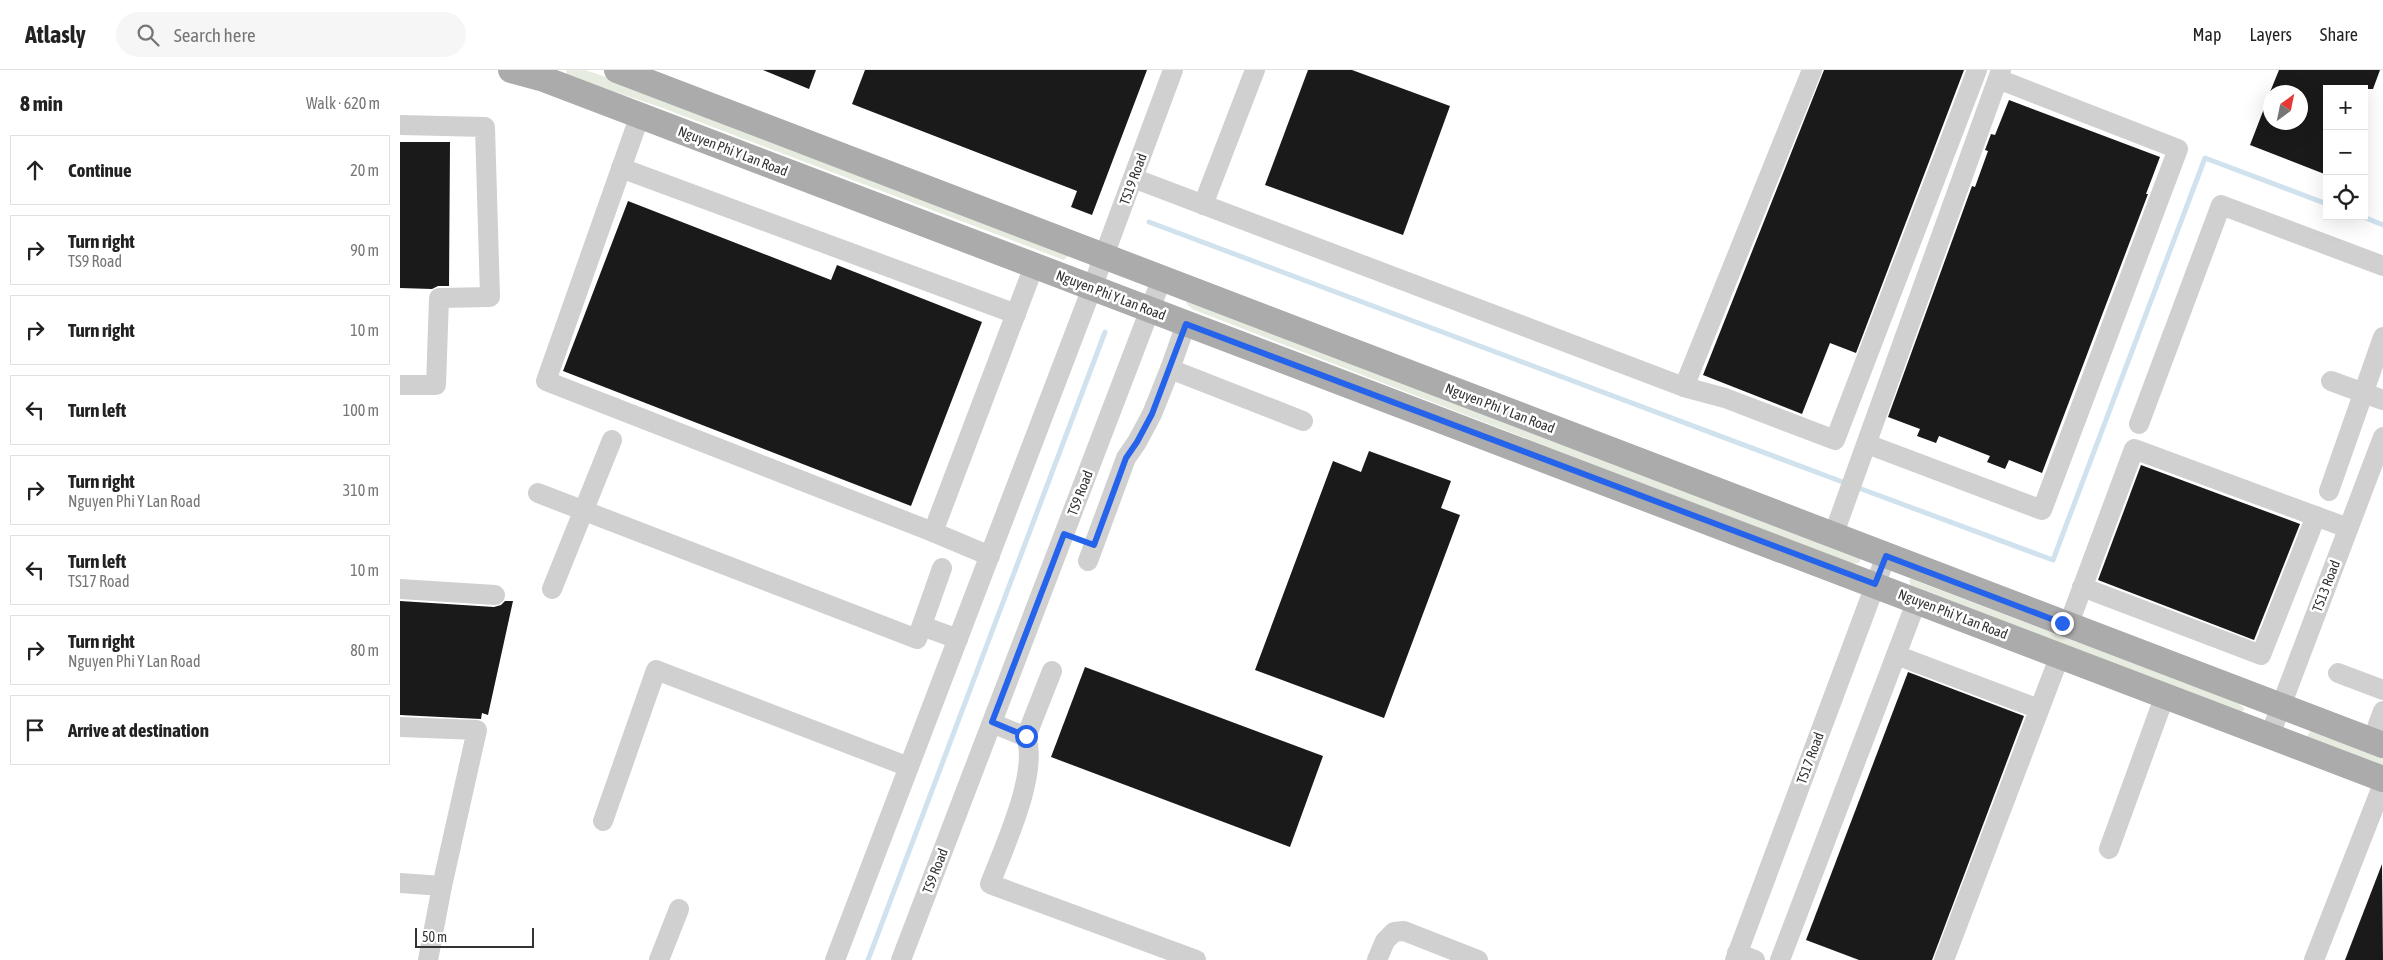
<!DOCTYPE html>
<meta charset="utf-8">
<style>
:root{--surface:#fff;--page:#f6f6f6;--text:#222;--muted:#767676;--line:#e0e0e0}
body{margin:0;font-family:"Asap Condensed",sans-serif;background:var(--page);color:var(--text)}
.controls{position:absolute;right:15px;top:15px;display:grid;overflow:hidden;border-radius:0px;box-shadow:0 5px 20px #0002}
.controls button{width:45px;height:45px;display:grid;place-items:center;padding:0;border:0;border-bottom:1px solid var(--line);background:var(--surface);color:var(--text);font:25px sans-serif}
.compass{position:absolute;left:1863px;top:15px;width:45px;height:45px;border-radius:50%;background:var(--surface);box-shadow:0 5px 20px #0002;rotate:33deg}
.scale{position:absolute;left:15px;bottom:12px;width:119px;box-sizing:border-box;padding-left:5px;border:2px solid #333;border-top:0;font-size:14px;line-height:18px;white-space:nowrap;color:#333;-webkit-text-stroke:4px #fff;paint-order:stroke}
.stop{position:absolute;width:15px;height:15px;margin:-11px;border:4px solid #2563eb;border-radius:50%;background:#fff}
.stop.end{background:#2563eb;border-color:#fff;box-shadow:0 1px 5px #0008}
.list{margin:0;padding:0;list-style:none}
h2{display:flex;justify-content:space-between;align-items:center;height:65px;margin:0;padding:0 20px;font-size:21px}
h2 small{font-size:16px;font-weight:400;color:var(--muted)}
.list li{display:grid;grid-template-columns:32px 1fr auto;gap:15px;align-items:center;box-sizing:border-box;height:70px;margin:0 10px 10px;padding:0 10px;border:1px solid var(--line);border-radius:0px}
.list b{display:block;font-size:19px;white-space:nowrap}
.list p{margin:0;font-size:16px;white-space:nowrap;color:var(--muted)}
.list em{font-size:16px;font-style:normal;color:var(--muted)}
.icon{flex:none;width:28px;height:28px;fill:none;stroke:currentColor;stroke-width:2;stroke-linecap:round;stroke-linejoin:round}
.map{position:relative;flex:none;width:1983px;height:890px;overflow:hidden}
header{display:flex;align-items:center;gap:30px;box-sizing:border-box;height:70px;padding:0 25px;background:var(--surface);border-bottom:1px solid var(--line)}
header strong{font-size:24px}
nav{display:flex;gap:28px;margin-inline-start:auto;font-size:18px}
.search{width:350px;height:45px;background:var(--page);display:flex;align-items:center;gap:12px;box-sizing:border-box;padding:0 18px;border-radius:28px;color:var(--muted);font-size:19px}
main{display:flex}
aside{flex:1;background:var(--surface)}
.map>svg:first-child{display:block}
</style>
<header>
<strong>Atlasly</strong>
<div class="search"><svg class="icon" aria-label="search" viewBox="0 0 24 24"><circle cx="10" cy="10" r="6"/><path d="M15 15l6 6"/></svg>Search here</div>
<nav><a>Map</a><a>Layers</a><a>Share</a></nav>
</header>
<main>
<aside>
<h2>8 min<small>Walk · 620 m</small></h2>
<ul class="list">
<li><svg class="icon" aria-label="ahead" viewBox="0 0 24 24"><path d="M12 20V5M6 11l6-6 6 6"/></svg><div><b>Continue</b></div><em>20 m</em></li>
<li><svg class="icon" aria-label="right" viewBox="0 0 24 24"><path d="M7 20v-9h11M14 6l5 5-5 5"/></svg><div><b>Turn right</b><p>TS9 Road</p></div><em>90 m</em></li>
<li><svg class="icon" aria-label="right" viewBox="0 0 24 24"><path d="M7 20v-9h11M14 6l5 5-5 5"/></svg><div><b>Turn right</b></div><em>10 m</em></li>
<li><svg class="icon" aria-label="left" viewBox="0 0 24 24"><path d="M17 20v-9H6M10 6l-5 5 5 5"/></svg><div><b>Turn left</b></div><em>100 m</em></li>
<li><svg class="icon" aria-label="right" viewBox="0 0 24 24"><path d="M7 20v-9h11M14 6l5 5-5 5"/></svg><div><b>Turn right</b><p>Nguyen Phi Y Lan Road</p></div><em>310 m</em></li>
<li><svg class="icon" aria-label="left" viewBox="0 0 24 24"><path d="M17 20v-9H6M10 6l-5 5 5 5"/></svg><div><b>Turn left</b><p>TS17 Road</p></div><em>10 m</em></li>
<li><svg class="icon" aria-label="right" viewBox="0 0 24 24"><path d="M7 20v-9h11M14 6l5 5-5 5"/></svg><div><b>Turn right</b><p>Nguyen Phi Y Lan Road</p></div><em>80 m</em></li>
<li><svg class="icon" aria-label="arrive" viewBox="0 0 24 24"><path d="M6 21V4h12l-3 4 3 4H6"/></svg><div><b>Arrive at destination</b></div></li>
</ul>
</aside>
<div class="map">
<svg width="1983" height="890" viewBox="0 0 1983 890">
<rect width="100%" height="100%" fill="#fff"/>
<g fill="#e6ecdf">
<polygon points="166,0 185,0 249,21 669,185 664,190 260,37 173,8 167,5"/>
<polygon points="788,230 1460,488 1460,491 1459,493 1451,494 792,239 786,233"/>
<polygon points="1511,509 1838,633 1845,639 1841,642 1511,517 1509,510"/>
<polygon points="1910,661 1983,688 1983,698 1907,667"/>
</g>
<g fill="none" stroke-linecap="round" stroke-linejoin="round">
<g stroke="#cfe2ee" stroke-width="5">
<polyline points="1961,146 1983,155"/>
<polyline points="749,152 1448,414"/>
<polyline points="1456,417 1653,490 1805,88 1927,134"/>
<polyline points="468,890 705,262"/>
</g>
</g>
<g fill="#1a1a1a">
<polygon points="363,0 416,0 409,19"/>
<polygon points="465,0 747,0 692,145 671,137 677,121 452,34"/>
<polygon points="908,0 952,0 1050,36 1003,165 865,115"/>
<polygon points="1424,0 1564,0 1456,283 1430,273 1402,344 1303,305"/>
<polygon points="1879,0 1980,0 1973,19 1927,19 1927,105 1850,75 1870,23 1870,52 1900,52 1900,22 1870,22"/>
<polygon points="1609,30 1760,87 1746,124 1748,124 1642,403 1609,390 1605,399 1587,392 1590,386 1539,366 1536,373 1517,366 1520,359 1488,347 1572,116 1575,117 1588,81 1585,80 1591,64 1595,65"/>
<polygon points="0,72 50,72 49,216 38,216 32,219 0,218"/>
<polygon points="228,131 431,210 437,195 582,252 511,436 163,301"/>
<polygon points="969,381 1051,411 1041,438 1060,445 984,648 855,600 933,391 961,402"/>
<polygon points="1741,395 1900,454 1854,570 1698,510"/>
<polygon points="0,531 94,537 101,535 105,531 113,531 88,645 82,643 81,649 0,645"/>
<polygon points="685,597 923,686 890,777 651,687"/>
<polygon points="1508,602 1624,646 1532,890 1459,890 1406,870"/>
<polygon points="1982,794 1983,890 1945,890"/>
</g>
<g fill="none" stroke-linecap="round" stroke-linejoin="round">
<g stroke="#d0d0d0" stroke-width="20">
<polyline points="240,45 146,311 533,462 634,196"/>
<polyline points="0,55 85,57 90,227 39,228 36,315 0,315"/>
<polyline points="221,98 616,244"/>
<polyline points="733,108 1284,317 1325,328 1435,370 1577,0"/>
<polyline points="803,135 855,0"/>
<polyline points="786,254 770,299 903,351"/>
<polyline points="1931,311 1983,330"/>
<polyline points="1284,317 1412,0"/>
<polyline points="1739,354 1821,135 1983,196"/>
<polyline points="1467,374 1642,440 1778,79 1598,9"/>
<polyline points="1929,421 1983,267"/>
<polyline points="138,423 517,569 542,498"/>
<polyline points="533,462 590,486"/>
<polyline points="1433,466 1601,0"/>
<polyline points="688,491 726,388 737,372 752,344 770,299"/>
<polyline points="1682,517 1861,585 1916,446"/>
<polyline points="0,519 95,525"/>
<polyline points="152,519 212,370"/>
<polyline points="522,556 558,569"/>
<polyline points="1668,556 1734,379 1948,458"/>
<polyline points="1496,585 1639,639"/>
<polyline points="1938,603 1983,620"/>
<polyline points="592,653 626,667 652,601"/>
<polyline points="0,657 77,660 42,816"/>
<polyline points="1870,665 1983,367"/>
<path d="M 626,667 C 639,703 604,777 590,814 L 796,890"/>
<polyline points="1972,671 1983,641"/>
<polyline points="203,751 256,600 509,697"/>
<polyline points="1709,779 1765,625"/>
<polyline points="0,813 42,816 28,890"/>
<polyline points="1337,883 1355,890"/>
<polyline points="259,890 279,839"/>
<polyline points="435,890 692,218 773,0"/>
<polyline points="501,890 762,208"/>
<polyline points="977,890 985,871 994,862 1004,861 1078,890"/>
<polyline points="1335,890 1486,486"/>
<polyline points="1380,890 1517,530"/>
<polyline points="1544,890 1660,585"/>
<polyline points="1914,890 1983,714"/>
</g>
<g stroke="#ababab" stroke-width="26">
<polyline points="111,0 144,9 1983,709"/>
<polyline points="217,0 1983,675"/>
</g>
</g>
<g fill="none" stroke-linecap="round" stroke-linejoin="round">
<polyline stroke="#2563eb" stroke-width="6" points="626,666 592,652 664,464 694,475 726,388 737,372 752,344 786,254 1475,514 1486,486 1662,553"/>
</g>
<g text-anchor="middle" stroke-width="5" stroke-linejoin="round" paint-order="stroke">
<g font-size="14" fill="#333" stroke="#fff">
<text transform="translate(333 81) rotate(21)" y="5">Nguyen Phi Y Lan Road</text>
<text transform="translate(733 109) rotate(-70)" y="5">TS19 Road</text>
<text transform="translate(711 225) rotate(21)" y="5">Nguyen Phi Y Lan Road</text>
<text transform="translate(1100 338) rotate(21)" y="5">Nguyen Phi Y Lan Road</text>
<text transform="translate(680 423) rotate(-69)" y="5">TS9 Road</text>
<text transform="translate(1926 516) rotate(-69)" y="5">TS13 Road</text>
<text transform="translate(1553 544) rotate(21)" y="5">Nguyen Phi Y Lan Road</text>
<text transform="translate(1410 688) rotate(-70)" y="5">TS17 Road</text>
<text transform="translate(535 801) rotate(-69)" y="5">TS9 Road</text>
</g>
</g>
</svg>
<div class="controls">
<button>+</button>
<button>−</button>
<button><svg class="icon" aria-label="locate" viewBox="0 0 24 24"><circle cx="12" cy="12" r="6"/><path d="M12 2v4M12 18v4M2 12h4M18 12h4"/></svg></button>
</div>
<svg class="compass" viewBox="-18 -18 36 36"><path d="M0-13l5 13h-10z" fill="#e53935"/><path d="M0 13l5-13h-10z" fill="#767676"/></svg>
<div class="scale">50 m</div>
<div class="stop" style="left:626px;top:666px"></div>
<div class="stop end" style="left:1662px;top:553px"></div>
</div>
</main>
